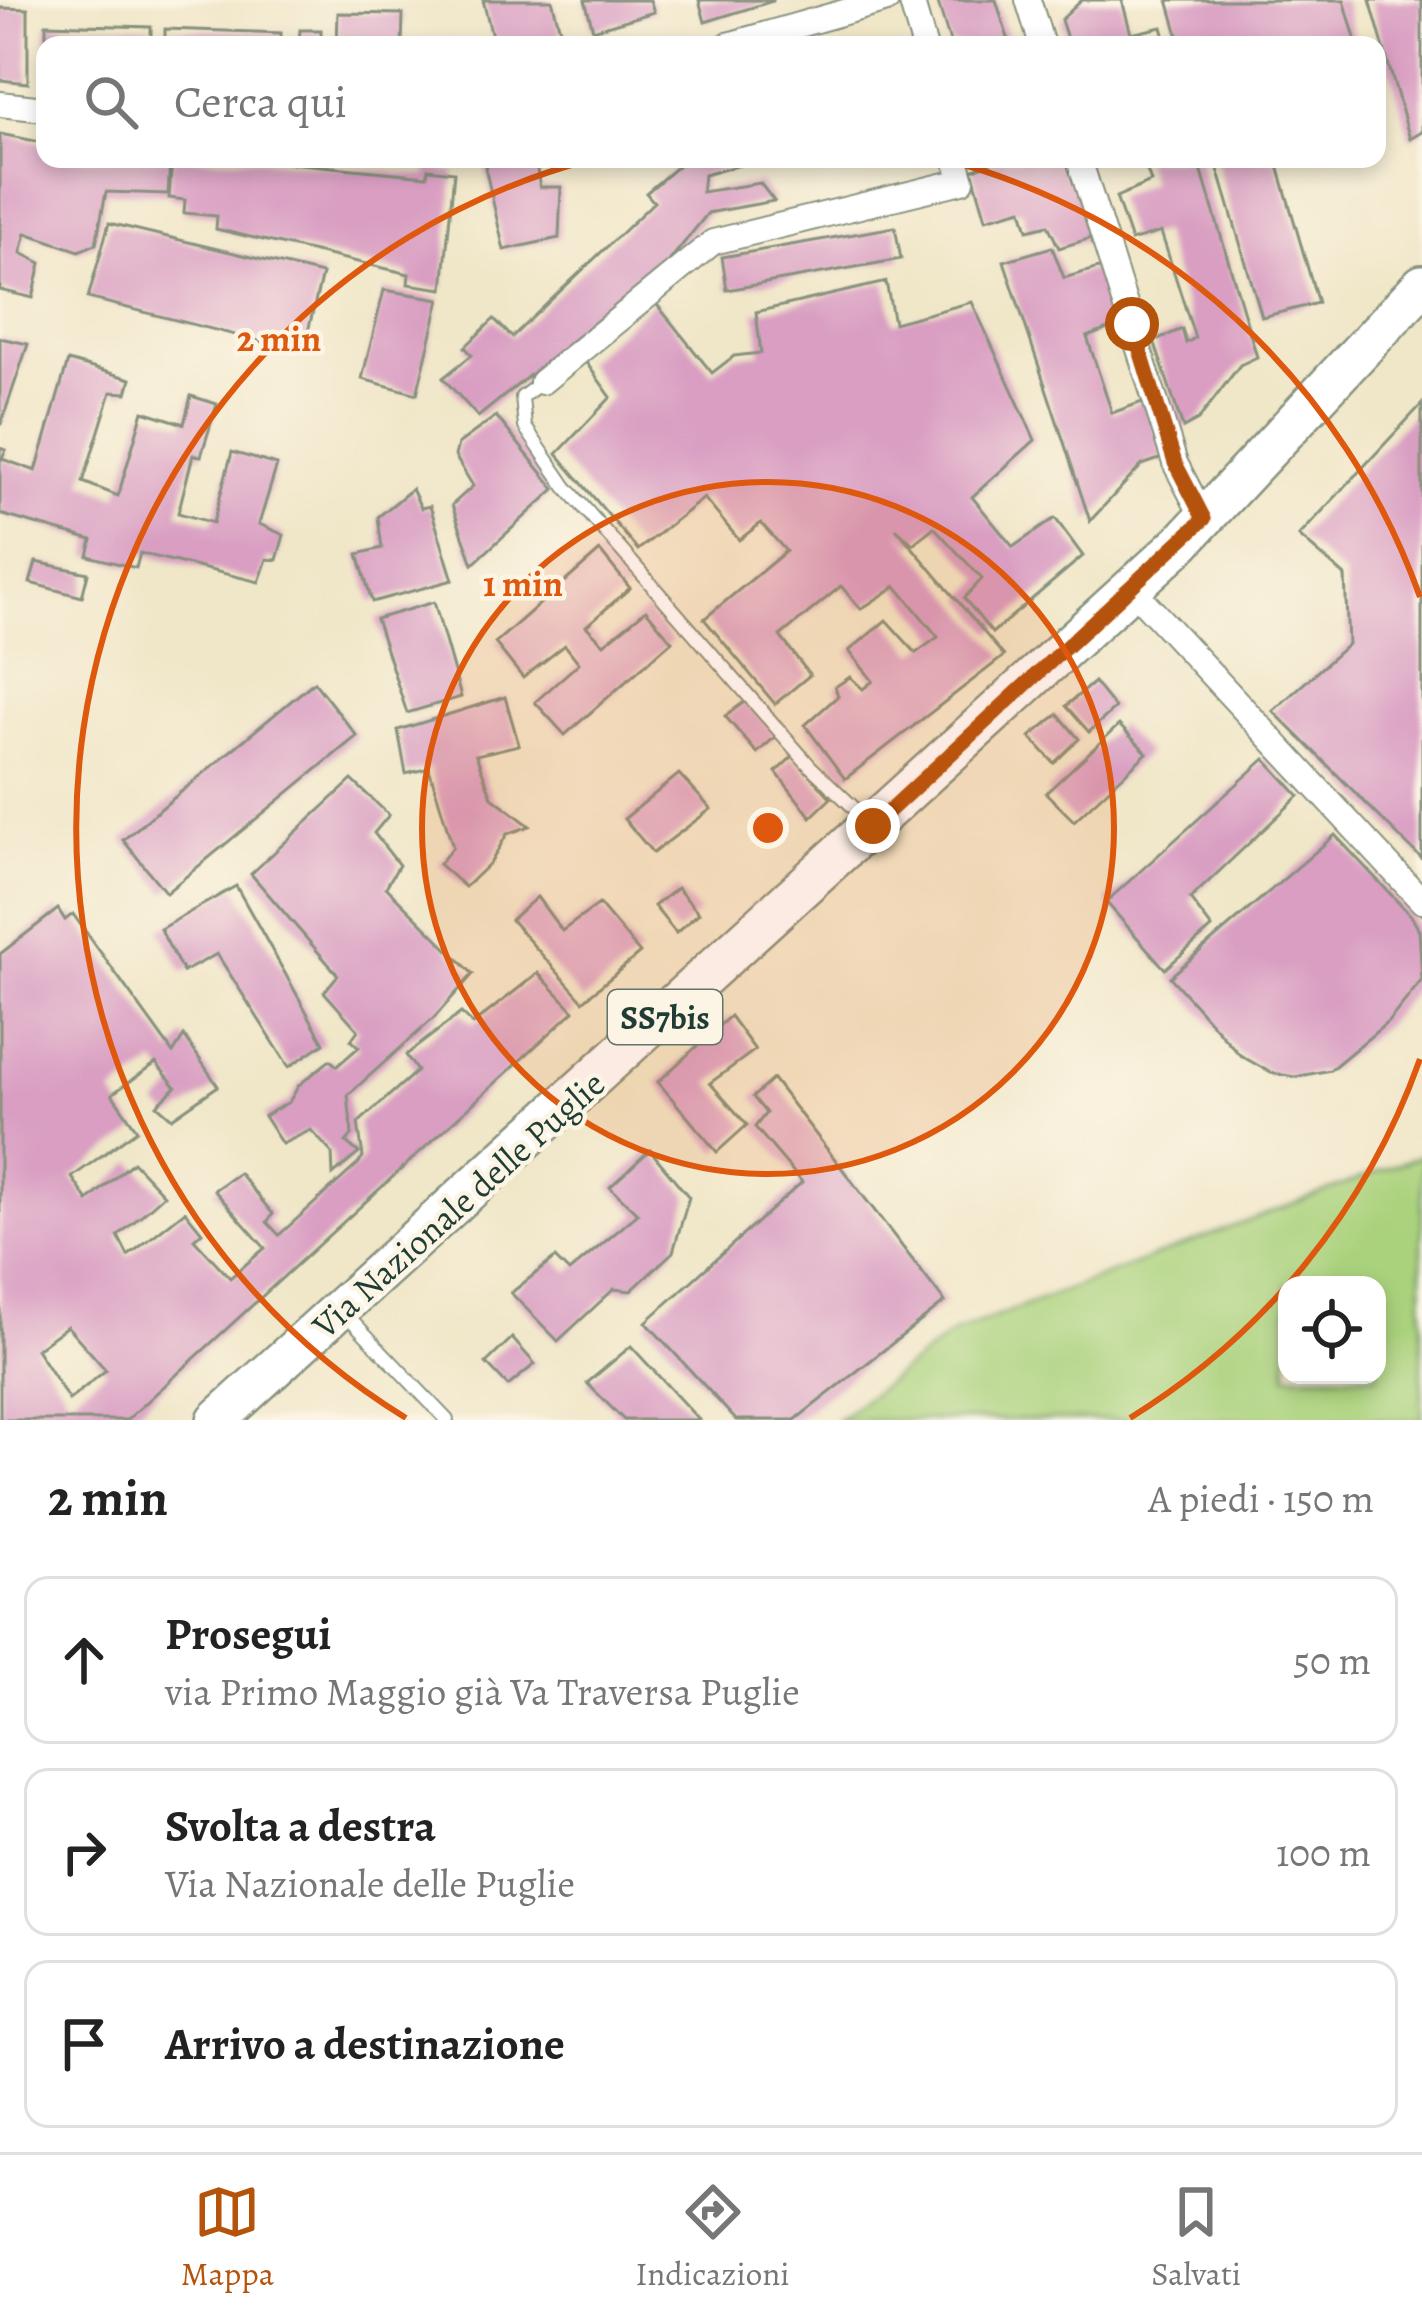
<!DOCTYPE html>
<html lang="it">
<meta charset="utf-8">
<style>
:root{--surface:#fff;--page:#f6f6f6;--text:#222;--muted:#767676;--line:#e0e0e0;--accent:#b45309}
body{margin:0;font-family:Alegreya,serif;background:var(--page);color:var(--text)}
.controls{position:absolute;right:36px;bottom:36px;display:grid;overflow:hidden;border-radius:24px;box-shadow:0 6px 18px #0003}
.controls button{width:108px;height:108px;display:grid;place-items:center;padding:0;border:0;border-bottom:3px solid var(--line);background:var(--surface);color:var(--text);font:60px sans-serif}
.stop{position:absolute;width:36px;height:36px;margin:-27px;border:9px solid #b45309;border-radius:50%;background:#fff}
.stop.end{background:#b45309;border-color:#fff;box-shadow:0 3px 12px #0008}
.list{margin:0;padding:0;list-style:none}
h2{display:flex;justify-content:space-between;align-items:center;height:156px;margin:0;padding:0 48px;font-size:51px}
h2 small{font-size:39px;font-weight:400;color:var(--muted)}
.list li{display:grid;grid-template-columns:78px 1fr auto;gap:36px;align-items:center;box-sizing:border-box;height:168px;margin:0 24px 24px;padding:0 24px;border:3px solid var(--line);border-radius:24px}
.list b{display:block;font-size:45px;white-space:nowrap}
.list p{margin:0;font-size:39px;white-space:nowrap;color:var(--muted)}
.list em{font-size:39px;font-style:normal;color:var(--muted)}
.icon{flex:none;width:66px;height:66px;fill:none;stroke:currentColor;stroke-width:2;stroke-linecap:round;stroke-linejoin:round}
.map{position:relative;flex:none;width:1422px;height:1420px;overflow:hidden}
.search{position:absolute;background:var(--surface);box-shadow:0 6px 18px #0003;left:36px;right:36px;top:36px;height:132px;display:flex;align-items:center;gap:30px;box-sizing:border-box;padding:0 42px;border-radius:24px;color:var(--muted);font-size:45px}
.sheet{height:732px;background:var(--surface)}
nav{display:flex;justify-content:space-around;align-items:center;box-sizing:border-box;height:168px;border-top:3px solid var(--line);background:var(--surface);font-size:33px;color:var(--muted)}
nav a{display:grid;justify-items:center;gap:6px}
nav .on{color:var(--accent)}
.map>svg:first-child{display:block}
</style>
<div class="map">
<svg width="1422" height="1420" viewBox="0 0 1422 1420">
<rect width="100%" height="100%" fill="#fcf5e5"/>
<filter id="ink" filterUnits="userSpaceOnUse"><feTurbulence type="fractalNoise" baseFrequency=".00833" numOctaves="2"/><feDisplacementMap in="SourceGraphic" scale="24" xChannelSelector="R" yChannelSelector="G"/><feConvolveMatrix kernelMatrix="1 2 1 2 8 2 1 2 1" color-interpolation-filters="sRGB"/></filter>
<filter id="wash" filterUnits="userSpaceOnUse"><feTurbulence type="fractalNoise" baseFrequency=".004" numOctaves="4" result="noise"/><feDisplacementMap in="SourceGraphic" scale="48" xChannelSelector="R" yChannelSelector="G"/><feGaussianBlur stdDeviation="2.7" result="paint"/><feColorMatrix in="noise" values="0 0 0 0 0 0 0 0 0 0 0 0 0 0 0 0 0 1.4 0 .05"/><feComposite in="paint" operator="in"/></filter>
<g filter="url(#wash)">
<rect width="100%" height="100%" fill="#f0e6c8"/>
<path fill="#aad27d" stroke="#648858" stroke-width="3" fill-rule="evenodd" d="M 1422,1155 L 1422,1420 L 837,1420 L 953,1333 ZM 1287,1285 L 1377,1285 L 1377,1375 L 1287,1375 Z"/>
<g id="blocks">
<g fill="#d99ec2" fill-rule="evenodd">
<polygon points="483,0 552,0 562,37 537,45 506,45 492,36"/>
<polygon points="585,0 650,0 654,12 593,30"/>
<polygon points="699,0 773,0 773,1 705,22"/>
<polygon points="937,0 996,0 1010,45 951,45"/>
<polygon points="1082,0 1122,0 1131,34 1162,27 1167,45 1069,45 1061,20"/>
<polygon points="1168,0 1344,0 1357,45 1181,45"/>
<polygon points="1370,0 1422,0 1422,132 1410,139"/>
<polygon points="0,8 28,9 28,83 0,80"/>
<polygon points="338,13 403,14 402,45 337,45"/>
<polygon points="46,24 151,27 151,45 46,45"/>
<polygon points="165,29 281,33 281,45 165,45"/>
<polygon points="300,30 321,30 321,45 299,45"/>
<polygon points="0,134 45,143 45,159 170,159 168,194 106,192 96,244 79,251 26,233 21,253 41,263 33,298 0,290"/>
<polygon points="172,159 248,159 427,176 428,169 454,172 443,289 408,284 409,274 216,229 217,216 184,213 185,200 169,198"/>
<polygon points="496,159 535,159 540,187 561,187 559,238 504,250 485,167"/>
<polygon points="686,159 762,159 704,175 702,192 760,183 774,201 708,213 667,264 478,417 443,378 472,355 465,347 494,319 512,337 654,202 646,193"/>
<polygon points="998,159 1072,159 1098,236 1059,248 1048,225 1028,230 1022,209 986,219 972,170"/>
<polygon points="1143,159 1198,159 1257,357 1240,365 1198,420 1183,428 1154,341 1182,329 1186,343 1195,338 1161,232 1131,241 1116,197 1151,182"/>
<polygon points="1215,159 1276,159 1318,303 1262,317"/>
<polygon points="109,223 322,274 303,352 88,298"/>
<polygon points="895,227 901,259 727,290 722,257"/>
<polygon points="1052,247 1064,278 1102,267 1118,325 1087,337 1112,413 1145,401 1165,457 1142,465 1090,521 1004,261"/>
<polygon points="886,282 894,323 972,302 1035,440 972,497 1013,547 1055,518 1083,556 992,633 964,598 982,579 934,527 913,544 896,528 1004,656 845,779 805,725 838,696 835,687 850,677 863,689 873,681 849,651 886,620 916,653 938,637 896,586 861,609 841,586 780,636 810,675 775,704 704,619 786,551 761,523 739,540 704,498 638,550 557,454 611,397 585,361 654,301 712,373 734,356 761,353 756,312"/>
<polygon points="384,290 440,299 417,394 362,379"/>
<polygon points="0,338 28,344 1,424 0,424"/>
<polygon points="68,361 131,379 127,393 111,392 83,482 118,496 143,411 184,424 191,396 217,404 201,456 193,455 178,513 213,523 232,452 277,465 259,524 284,535 277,560 267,559 259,582 140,553 136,568 88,556 92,540 0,514 0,448 6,450 2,459 36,471"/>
<polygon points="1422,404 1422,859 1273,711 1348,644 1345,576 1299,536"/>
<polygon points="496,416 555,489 473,564 452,505 473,486 455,456 458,444"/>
<polygon points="412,489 421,508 430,506 453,580 372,602 358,554 382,548 378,517"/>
<polygon points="600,551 630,588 586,626 604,644 646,610 672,641 565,735 535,702 579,663 565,645 523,678 495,643"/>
<polygon points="36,562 88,573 82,597 30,583"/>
<polygon points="434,602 461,697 407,713 376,619"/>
<polygon points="314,682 357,736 166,893 123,840"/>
<polygon points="1094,682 1115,708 1089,732 1066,706"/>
<polygon points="505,697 519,745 476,755 492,797 530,826 507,834 491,862 465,887 439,864 453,847 429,768 406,774 398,730"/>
<polygon points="747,700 776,736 757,753 725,716"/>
<polygon points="1058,714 1079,739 1054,763 1030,737"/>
<polygon points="1119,725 1147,753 1074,821 1046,793"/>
<polygon points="793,756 831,798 811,817 776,772"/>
<polygon points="1265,759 1299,796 1190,899 1212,928 1165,969 1106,902"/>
<polygon points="679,774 711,809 653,853 624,819"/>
<polygon points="352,780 389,815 374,833 399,865 386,887 473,974 434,1018 348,1095 352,1135 346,1142 359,1153 333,1175 332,1153 311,1130 282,1144 264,1116 289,1102 299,1085 330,1060 337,1066 359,1047 351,1040 358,1030 324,992 338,975 251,874"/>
<polygon points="1335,835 1411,916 1419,930 1422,980 1388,1022 1330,1070 1295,1077 1271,1073 1240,1055 1170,977"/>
<polygon points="236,886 324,1043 289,1067 217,954 183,972 160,929"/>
<polygon points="677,888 699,913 676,933 654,906"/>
<polygon points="537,897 562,931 599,904 640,953 583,1001 511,920"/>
<path d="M 58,909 L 65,920 L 73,914 L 173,1053 L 184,1036 L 218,1086 L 172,1118 L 157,1105 L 176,1087 L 156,1063 L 112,1094 L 137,1130 L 72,1177 L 88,1201 L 133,1162 L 164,1195 L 118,1236 L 128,1256 L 185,1211 L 202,1232 L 194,1239 L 230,1278 L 265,1248 L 214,1190 L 239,1173 L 273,1214 L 267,1222 L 279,1235 L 358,1164 L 363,1157 L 358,1123 L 417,1071 L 406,1055 L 461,1013 L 473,1024 L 538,973 L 574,1011 L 127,1420 L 0,1420 L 0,954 ZM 67,1326 L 106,1370 L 69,1400 L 36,1349 Z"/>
<polygon points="730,1016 755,1050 710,1083 747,1125 717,1152 658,1082"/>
<polygon points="773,1079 945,1302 795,1420 736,1420 646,1322 802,1182 755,1127 766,1113 753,1097"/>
<polygon points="650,1150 689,1197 673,1252 631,1291 614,1289 558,1341 511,1293 555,1258 569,1272 638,1214 610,1187"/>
<polygon points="512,1338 535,1364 508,1386 486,1363"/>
<polygon points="631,1346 699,1420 624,1420 587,1383"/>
</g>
</g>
</g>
<g filter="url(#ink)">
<use href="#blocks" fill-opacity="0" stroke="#88927e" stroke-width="3"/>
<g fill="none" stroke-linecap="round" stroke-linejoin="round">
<defs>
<g id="lane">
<polyline points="542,382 522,397 525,427 566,487 810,766 868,821"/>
<polyline points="342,1310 447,1420"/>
</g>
<g id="street">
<polyline points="911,0 924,45"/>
<polyline points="1028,0 1042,45"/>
<polyline points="728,45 887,0"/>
<polyline points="0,104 45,109"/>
<polyline points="1079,159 1175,463 1204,519"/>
<polyline points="542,382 713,242 962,181 956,159"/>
<polyline points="1132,589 1422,901"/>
</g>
<polyline id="primary" points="217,1420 1182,542 1422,285"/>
</defs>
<use href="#lane" stroke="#88927e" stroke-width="16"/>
<use href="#street" stroke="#88927e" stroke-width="28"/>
<use href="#primary" stroke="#88927e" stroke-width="44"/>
<use href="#lane" stroke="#fff" stroke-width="12"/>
<use href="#street" stroke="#fff" stroke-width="24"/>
<use href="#primary" stroke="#fff" stroke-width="39"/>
</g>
</g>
<g fill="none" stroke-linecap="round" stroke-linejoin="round" filter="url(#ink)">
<polyline stroke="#b45309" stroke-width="15" points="873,826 1204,519 1175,463 1132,324"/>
</g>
<circle cx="768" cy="828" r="346" fill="#de580e" fill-opacity=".12"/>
<g fill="none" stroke="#de580e" stroke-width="6">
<circle cx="768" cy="828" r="346"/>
<path d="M1420 1059A692 692 0 0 1 1130 1418M406 1418A692 692 0 0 1 589 160M947 160A692 692 0 0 1 1420 597"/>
</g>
<g text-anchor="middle" stroke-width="9" stroke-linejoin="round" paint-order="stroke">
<rect fill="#fcf5e5" stroke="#617469" stroke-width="3" x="608" y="990" width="114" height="54" rx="9"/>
<g font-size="33" font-weight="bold" fill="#1f3d34">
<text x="665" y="1029">SS7bis</text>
</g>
<g font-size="36" fill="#1f3d34" stroke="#fcf5e5">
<text transform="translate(458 1204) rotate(-42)" y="13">Via Nazionale delle Puglie</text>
</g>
</g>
<circle cx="768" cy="828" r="18" fill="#de580e" stroke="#fcf5e5" stroke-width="6"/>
<g font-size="36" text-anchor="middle" font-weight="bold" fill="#de580e" stroke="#fcf5e5" stroke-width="9" stroke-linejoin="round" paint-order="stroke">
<text x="279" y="351">2 min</text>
<text x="523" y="596">1 min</text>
</g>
</svg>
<div class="controls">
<button><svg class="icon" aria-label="locate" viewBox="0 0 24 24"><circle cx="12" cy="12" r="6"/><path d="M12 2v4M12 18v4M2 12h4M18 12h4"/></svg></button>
</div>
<div class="stop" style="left:1132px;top:324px"></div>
<div class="stop end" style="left:873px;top:826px"></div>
<div class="search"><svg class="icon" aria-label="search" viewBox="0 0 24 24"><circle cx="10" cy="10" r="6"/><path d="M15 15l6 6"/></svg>Cerca qui</div>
</div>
<section class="sheet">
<h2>2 min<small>A piedi · 150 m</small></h2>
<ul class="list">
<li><svg class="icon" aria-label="ahead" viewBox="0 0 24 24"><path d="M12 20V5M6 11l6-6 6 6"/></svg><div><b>Prosegui</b><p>via Primo Maggio già Va Traversa Puglie</p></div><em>50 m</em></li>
<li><svg class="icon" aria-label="right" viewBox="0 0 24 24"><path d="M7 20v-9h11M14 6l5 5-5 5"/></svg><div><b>Svolta a destra</b><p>Via Nazionale delle Puglie</p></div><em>100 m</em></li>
<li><svg class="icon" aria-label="arrive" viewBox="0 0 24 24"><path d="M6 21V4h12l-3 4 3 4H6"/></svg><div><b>Arrivo a destinazione</b></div></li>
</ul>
</section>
<nav>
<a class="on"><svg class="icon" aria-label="map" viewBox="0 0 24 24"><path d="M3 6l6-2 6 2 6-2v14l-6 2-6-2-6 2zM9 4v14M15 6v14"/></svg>Mappa</a>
<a><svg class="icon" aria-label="directions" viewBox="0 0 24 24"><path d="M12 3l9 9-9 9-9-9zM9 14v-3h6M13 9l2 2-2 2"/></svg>Indicazioni</a>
<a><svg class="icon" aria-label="saved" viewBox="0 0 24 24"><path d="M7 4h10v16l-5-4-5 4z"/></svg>Salvati</a>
</nav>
